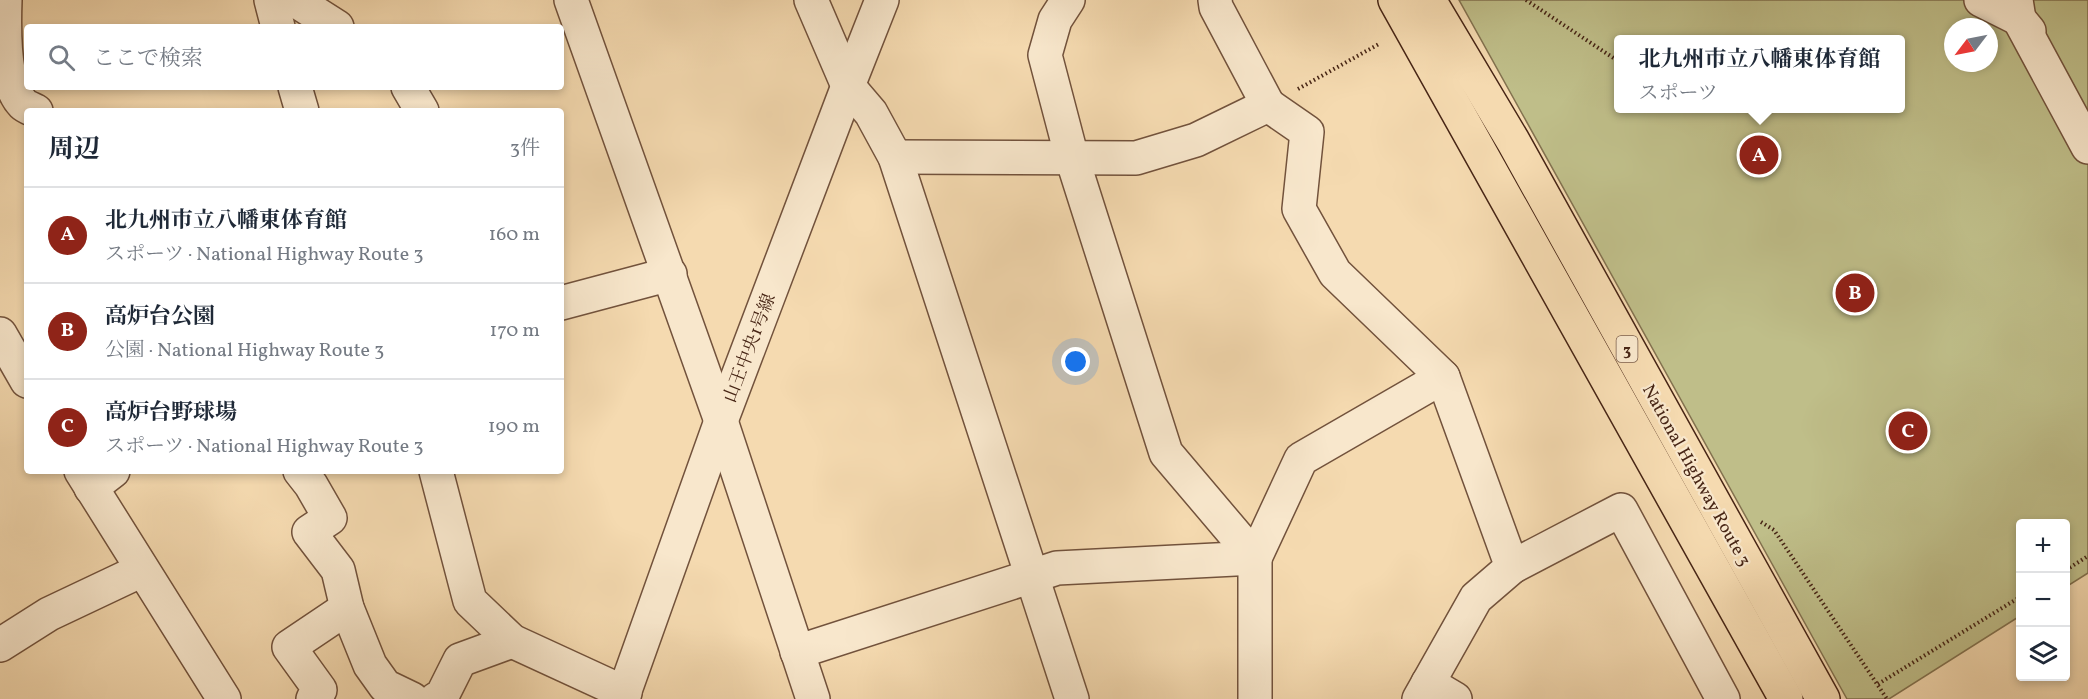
<!DOCTYPE html>
<html lang="ja">
<meta charset="utf-8">
<style>
:root{--surface:#fff;--page:#f2f2f3;--text:#1f2937;--muted:#747a83;--line:#e0e1e3;--accent:#8f2418}
body{margin:0;font-family:Vollkorn,"Noto Serif JP",serif;background:var(--page);color:var(--text)}
.controls{position:absolute;right:18px;bottom:18px;display:grid;overflow:hidden;border-radius:6px;box-shadow:0 3px 9px #0003}
.controls button{width:54px;height:54px;display:grid;place-items:center;padding:0;border:0;border-bottom:2px solid var(--line);background:var(--surface);color:var(--text);font:30px sans-serif}
.compass{position:absolute;left:1944px;top:18px;width:54px;height:54px;border-radius:50%;background:var(--surface);box-shadow:0 3px 9px #0003;rotate:238deg}
.you{position:absolute;left:1076px;top:362px;width:21px;height:21px;margin:-15px;border:4px solid #fff;border-radius:50%;background:#1a73e8;box-shadow:0 0 0 9px #1a73e833}
.badge{display:grid;place-items:center;width:39px;height:39px;border-radius:50%;background:var(--accent);color:#fff;font-size:20px;font-weight:700}
.pin{position:absolute;translate:-50% -50%;border:3px solid #fff;box-shadow:0 2px 6px #0006}
.popup{position:absolute;left:1614px;top:35px;width:291px;height:78px;box-sizing:border-box;display:grid;place-content:center;border-radius:6px;background:var(--surface);filter:drop-shadow(0 2px 4px #0005);font-size:20px;white-space:nowrap;color:var(--muted)}
.popup b{font-size:22px;color:var(--text)}
.popup::after{content:'';position:absolute;left:50%;top:100%;margin-left:-12px;border:12px solid transparent;border-top-color:var(--surface)}
.list{margin:0;padding:0;list-style:none}
h2{display:flex;justify-content:space-between;align-items:center;height:78px;margin:0;padding:0 24px;font-size:26px}
h2 small{font-size:20px;font-weight:400;color:var(--muted)}
.list li{display:grid;grid-template-columns:39px 1fr auto;gap:18px;align-items:center;box-sizing:border-box;height:96px;padding:0 24px;border-top:2px solid var(--line)}
.list b{display:block;font-size:22px;white-space:nowrap}
.list p{margin:0;font-size:20px;white-space:nowrap;color:var(--muted)}
.list em{font-size:20px;font-style:normal;color:var(--muted)}
.icon{flex:none;width:33px;height:33px;fill:none;stroke:currentColor;stroke-width:2;stroke-linecap:round;stroke-linejoin:round}
.map{position:relative;flex:none;width:2088px;height:699px;overflow:hidden}
.search{position:absolute;background:var(--surface);box-shadow:0 3px 9px #0003;left:24px;top:24px;width:540px;height:66px;display:flex;align-items:center;gap:15px;box-sizing:border-box;padding:0 21px;border-radius:6px;color:var(--muted);font-size:22px}
.panel{position:absolute;background:var(--surface);box-shadow:0 3px 9px #0003;left:24px;top:108px;width:540px;height:366px;border-radius:6px}
.map>svg:first-child{display:block}
</style>
<div class="map">
<svg width="2088" height="699" viewBox="0 0 2088 699">
<rect width="100%" height="100%" fill="#f5dab0"/>
<filter id="stains"><feTurbulence type="fractalNoise" baseFrequency=".00333" numOctaves="4"/><feColorMatrix values="0 0 0 0 .2 0 0 0 0 .09 0 0 0 0 .02 0 0 0 .5 -.17"/></filter>
<radialGradient id="worn" r=".72"><stop offset=".6" stop-color="#630" stop-opacity="0"/><stop offset="1" stop-color="#630" stop-opacity=".3"/></radialGradient>
<path fill="#bfbe89" stroke="#83724f" stroke-width="1.5" fill-rule="evenodd" d="M 1459,0 L 2088,0 L 2088,573 L 2066,587 L 2066,524 L 2020,524 L 2020,616 L 1889,699 L 1847,699 ZM 1953,27 L 1989,27 L 1989,63 L 1953,63 ZM 1618,39 L 1900,39 L 1900,108 L 1618,108 Z"/>
<g fill="none" stroke-linecap="round" stroke-linejoin="round">
<defs>
<g id="minor">
<path d="M 5,0 C 4,27 3,84 23,104 C 26,107 32,109 36,111"/>
<polyline points="271,0 278,27"/>
<polyline points="295,0 337,27"/>
<polyline points="571,0 721,421 813,699"/>
<polyline points="811,0 848,86 871,113 895,157 1072,699"/>
<polyline points="1068,0 1055,20 1045,55 1072,158 1166,453 1255,558 1255,699"/>
<polyline points="1215,0 1216,7 1268,105"/>
<polyline points="1981,0 2019,19 2029,31"/>
<polyline points="2016,0 2019,19 2088,147"/>
<polyline points="295,87 302,111"/>
<polyline points="408,87 422,111"/>
<polyline points="895,157 1136,158 1196,140 1268,105 1307,132 1299,209 1335,273 1443,377 1512,567 1476,598 1419,699"/>
<polyline points="561,303 670,274"/>
<polyline points="0,334 27,381"/>
<polyline points="81,471 224,699"/>
<polyline points="300,471 311,485 330,518 309,532 338,570 347,608 370,665 385,686 412,699"/>
<polyline points="436,471 470,601 512,641 625,693"/>
<polyline points="91,488 113,471"/>
<polyline points="1512,567 1621,510 1723,699"/>
<polyline points="0,645 49,614 142,570"/>
<polyline points="797,652 1057,568 1255,558 1301,459 1443,377"/>
<polyline points="1428,683 1455,699"/>
<polyline points="313,699 320,690 289,647 347,608"/>
<polyline points="436,699 442,696 460,660 512,641"/>
</g>
<polyline id="tertiary" points="622,699 721,421 848,86 882,0"/>
<g id="trunk">
<polyline points="1395,0 1786,699"/>
<polyline points="1429,0 1513,141 1823,699"/>
</g>
</defs>
<use href="#minor" stroke="#72523c" stroke-width="36"/>
<use href="#tertiary" stroke="#72523c" stroke-width="36"/>
<use href="#trunk" stroke="#472515" stroke-width="36"/>
<g stroke="#472515" stroke-width="4" stroke-dasharray="1.5 3" stroke-linecap="butt">
<polyline points="1526,0 1618,61"/>
<polyline points="1298,89 1379,44"/>
<polyline points="1761,522 1774,530 1887,699"/>
<polyline points="2066,570 2088,556"/>
<polyline points="1878,684 2020,597"/>
</g>
<use href="#minor" stroke="#f8e7cc" stroke-width="33"/>
<use href="#tertiary" stroke="#f8e7cc" stroke-width="33"/>
<use href="#trunk" stroke="#f5dab0" stroke-width="33"/>
</g>
<g text-anchor="middle" stroke-width="4.5" stroke-linejoin="round" paint-order="stroke">
<rect fill="#f8e7cc" stroke="#7c5f4c" stroke-width="1.5" x="1616.5" y="336" width="21" height="26" rx="4.5"/>
<g font-size="16" font-weight="bold" fill="#472515">
<text x="1627" y="355">3</text>
</g>
<g font-size="18" fill="#472515" stroke="#f8e7cc">
<text transform="translate(749 348) rotate(-69)" y="6">山王中央1号線</text>
<text transform="translate(1697 475) rotate(61)" y="6">National Highway Route 3</text>
</g>
</g>
<rect width="100%" height="100%" filter="url(#stains)"/>
<rect width="100%" height="100%" fill="url(#worn)"/>
</svg>
<div class="controls">
<button>+</button>
<button>−</button>
<button><svg class="icon" aria-label="layers" viewBox="0 0 24 24"><path d="M12 4l9 5-9 5-9-5zM3 14l9 5 9-5"/></svg></button>
</div>
<svg class="compass" viewBox="-18 -18 36 36"><path d="M0-13l5 13h-10z" fill="#e53935"/><path d="M0 13l5-13h-10z" fill="#747a83"/></svg>
<div class="you"></div>
<div class="pin badge" style="left:1759px;top:155px">A</div>
<div class="popup"><b>北九州市立八幡東体育館</b>スポーツ</div>
<div class="pin badge" style="left:1855px;top:293px">B</div>
<div class="pin badge" style="left:1908px;top:431px">C</div>
<div class="search"><svg class="icon" aria-label="search" viewBox="0 0 24 24"><circle cx="10" cy="10" r="6"/><path d="M15 15l6 6"/></svg>ここで検索</div>
<section class="panel">
<h2>周辺<small>3件</small></h2>
<ul class="list">
<li><span class="badge">A</span><div><b>北九州市立八幡東体育館</b><p>スポーツ · National Highway Route 3</p></div><em>160 m</em></li>
<li><span class="badge">B</span><div><b>高炉台公園</b><p>公園 · National Highway Route 3</p></div><em>170 m</em></li>
<li><span class="badge">C</span><div><b>高炉台野球場</b><p>スポーツ · National Highway Route 3</p></div><em>190 m</em></li>
</ul>
</section>
</div>
